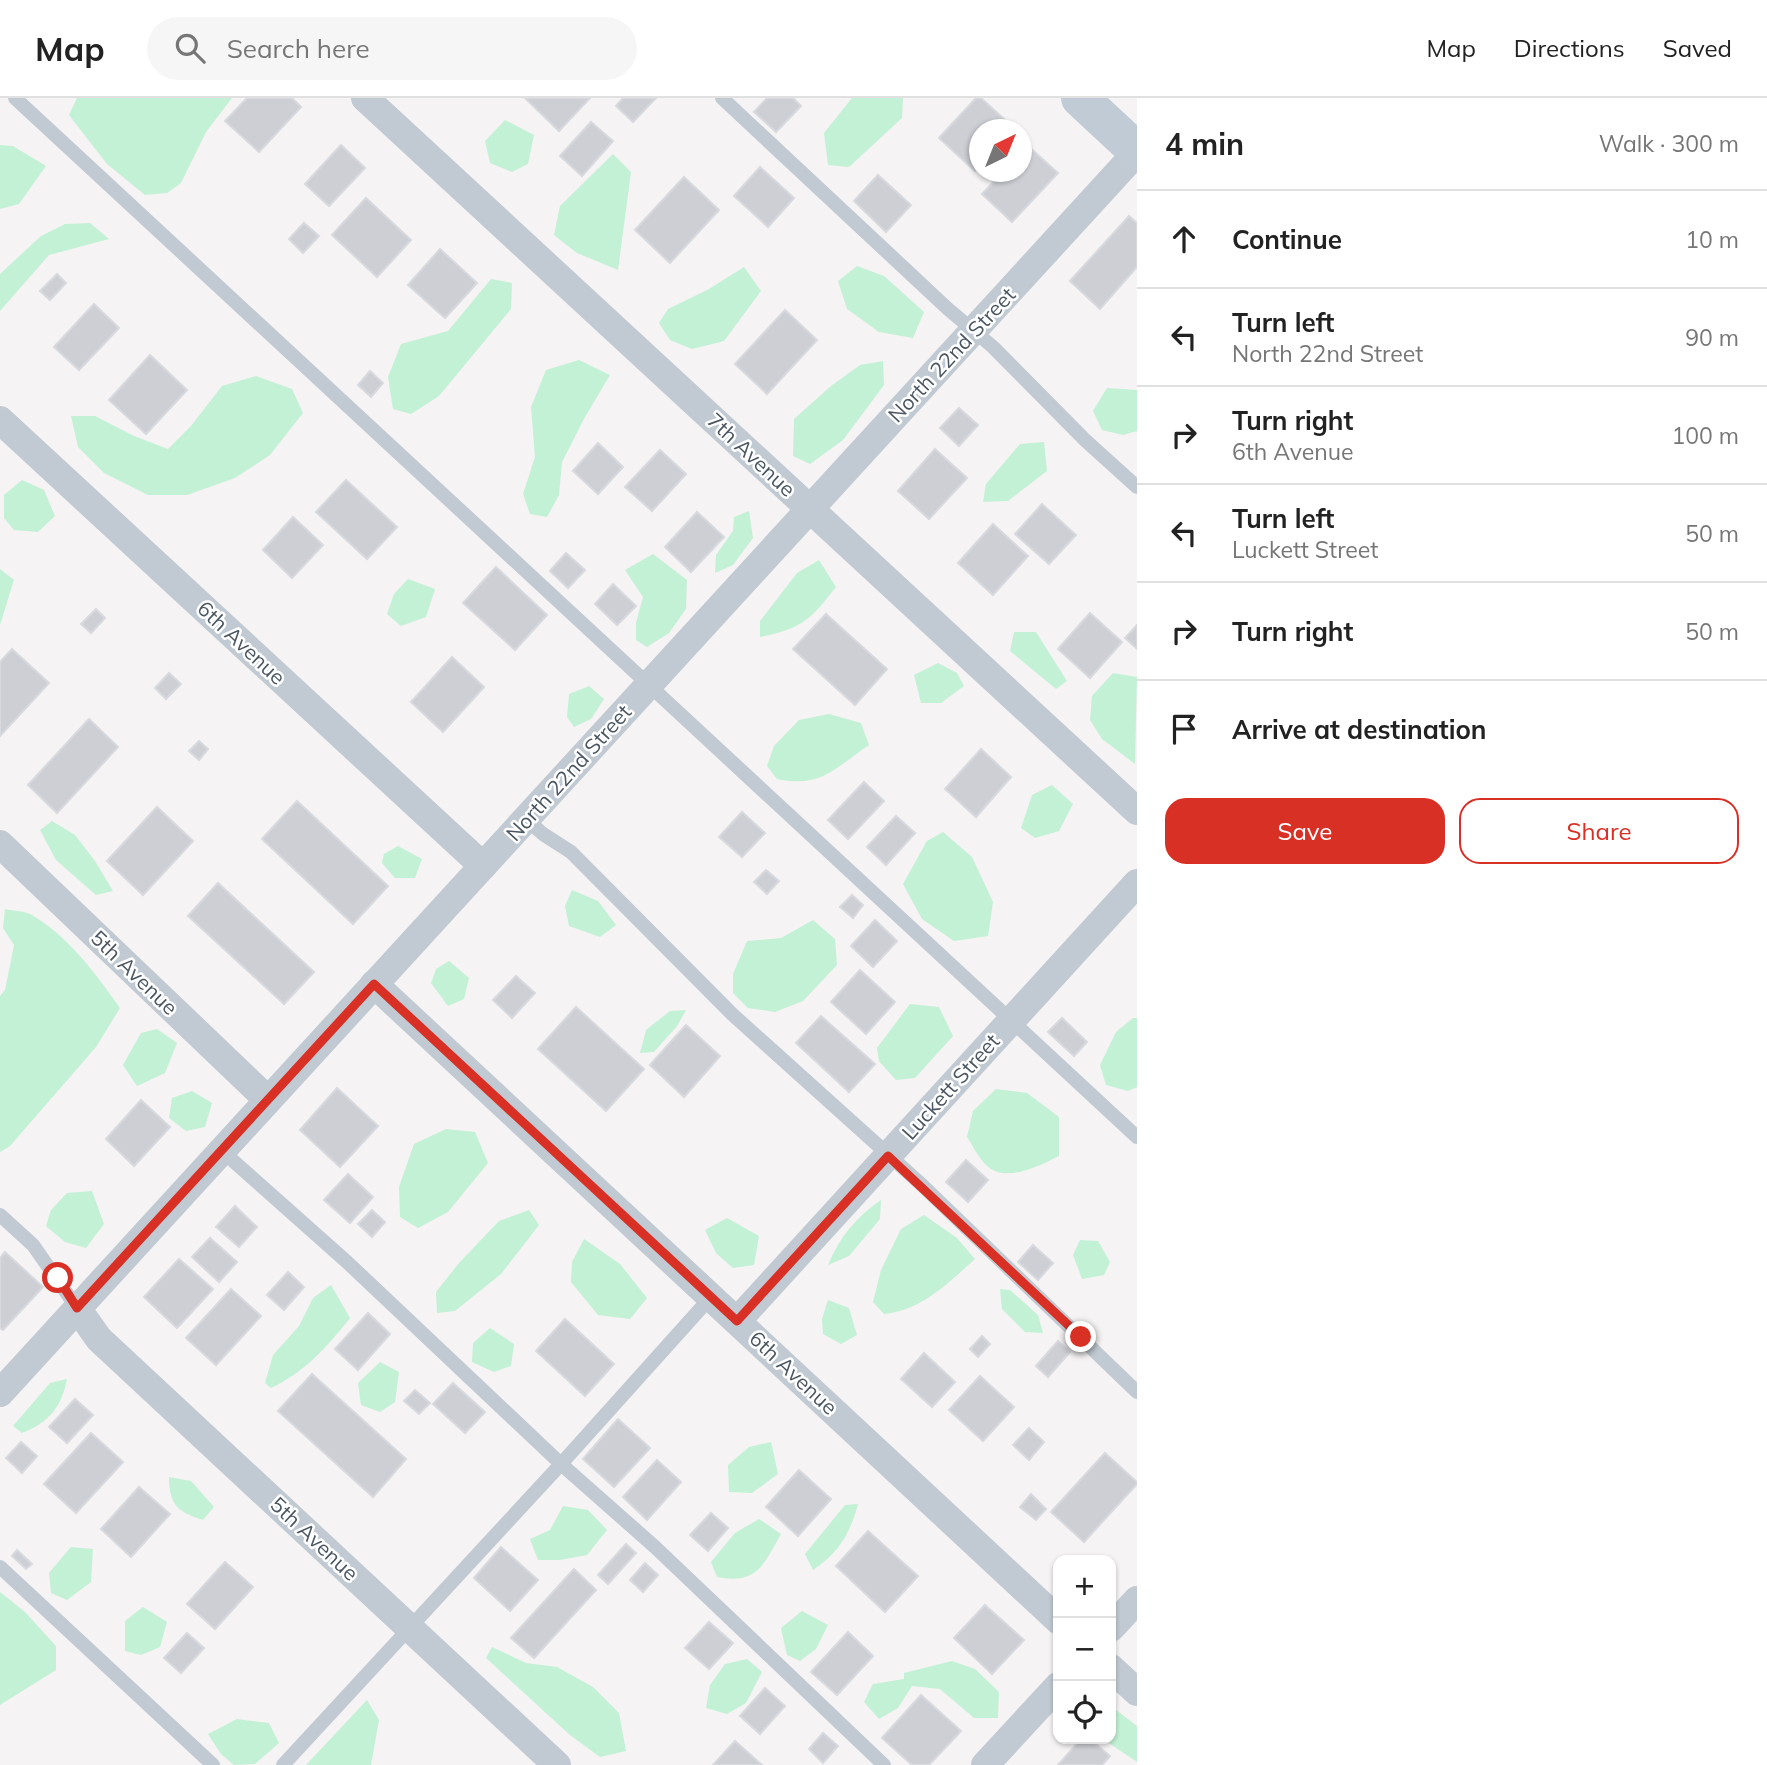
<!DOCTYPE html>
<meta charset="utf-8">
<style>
:root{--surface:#fff;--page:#f6f6f6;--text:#222;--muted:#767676;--line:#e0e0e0;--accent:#d93025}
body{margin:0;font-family:Mulish,sans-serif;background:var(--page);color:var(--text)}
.controls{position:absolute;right:21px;bottom:21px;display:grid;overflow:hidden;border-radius:14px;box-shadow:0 2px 5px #0004}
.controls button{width:63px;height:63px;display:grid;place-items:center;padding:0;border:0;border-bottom:2px solid var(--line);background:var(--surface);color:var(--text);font:35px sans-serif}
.compass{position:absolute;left:969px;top:21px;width:63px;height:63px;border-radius:50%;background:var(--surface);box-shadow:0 2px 5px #0004;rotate:43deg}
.stop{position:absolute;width:21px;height:21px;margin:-16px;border:5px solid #d93025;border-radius:50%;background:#fff}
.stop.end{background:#d93025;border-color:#fff;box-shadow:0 2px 7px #0008}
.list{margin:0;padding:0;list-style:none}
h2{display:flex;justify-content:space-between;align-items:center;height:91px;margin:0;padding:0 28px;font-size:30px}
h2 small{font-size:23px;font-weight:400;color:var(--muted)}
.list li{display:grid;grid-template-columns:46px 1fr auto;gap:21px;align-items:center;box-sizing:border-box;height:98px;padding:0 28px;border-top:2px solid var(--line)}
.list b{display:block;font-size:26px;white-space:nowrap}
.list p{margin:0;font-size:23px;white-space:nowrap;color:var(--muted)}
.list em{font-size:23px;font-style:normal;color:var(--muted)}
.actions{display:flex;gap:14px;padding:21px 28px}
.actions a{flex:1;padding:16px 0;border:2px solid var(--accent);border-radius:21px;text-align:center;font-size:24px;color:var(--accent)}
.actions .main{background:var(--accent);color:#fff}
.icon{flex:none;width:38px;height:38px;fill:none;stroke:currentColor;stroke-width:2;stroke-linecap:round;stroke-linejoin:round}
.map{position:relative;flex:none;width:1137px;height:1667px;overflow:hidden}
header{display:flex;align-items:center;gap:42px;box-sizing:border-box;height:98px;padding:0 35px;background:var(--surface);border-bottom:2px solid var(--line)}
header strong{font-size:33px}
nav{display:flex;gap:38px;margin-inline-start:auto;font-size:24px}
.search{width:490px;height:63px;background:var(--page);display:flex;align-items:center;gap:18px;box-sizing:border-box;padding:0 24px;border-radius:38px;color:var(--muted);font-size:26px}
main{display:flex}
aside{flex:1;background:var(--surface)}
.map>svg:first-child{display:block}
</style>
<header>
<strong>Map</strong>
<div class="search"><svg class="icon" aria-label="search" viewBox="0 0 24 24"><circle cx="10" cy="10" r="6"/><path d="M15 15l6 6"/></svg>Search here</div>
<nav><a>Map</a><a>Directions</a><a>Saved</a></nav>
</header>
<main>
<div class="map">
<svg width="1137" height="1667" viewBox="0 0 1137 1667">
<rect width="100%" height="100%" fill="#f5f3f3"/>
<g fill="#c3f1d5">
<polygon points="77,0 232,0 206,34 181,85 167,95 145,97 107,66 69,17"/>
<polygon points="852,0 903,0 902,20 849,69 828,67 824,35"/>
<polygon points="505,22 534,37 528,66 512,74 490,65 485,43"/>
<polygon points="0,47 13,48 46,68 19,106 0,111"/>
<polygon points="613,56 631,74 618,172 577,155 554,137 560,108"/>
<polygon points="90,125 109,141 49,157 0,213 0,176 41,138 65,126"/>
<polygon points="857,168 884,178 924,214 913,240 879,234 847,211 838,183"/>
<polygon points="744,169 761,193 724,243 692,251 670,242 659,225 668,211 709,191"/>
<polygon points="491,181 512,185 511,211 439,298 411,316 393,311 388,279 401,246 448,233"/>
<polygon points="579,262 610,277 585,319 562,364 559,397 547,419 530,416 523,396 535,359 531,309 546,272"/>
<polygon points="883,263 884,287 843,342 810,366 793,358 794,321 831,288 860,267"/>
<polygon points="256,278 292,291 303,315 270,357 235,380 187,397 148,397 104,375 78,349 71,318 95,318 134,338 168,351 191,328 222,288"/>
<polygon points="1107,290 1137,292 1137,333 1123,337 1102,332 1093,313"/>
<polygon points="1044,344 1047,373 1008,403 983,404 986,386 1020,346"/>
<polygon points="22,382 44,392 55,418 38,434 14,432 4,420 4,397"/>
<polygon points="749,413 753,440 733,467 715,475 716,457 733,433 734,419"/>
<polygon points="653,456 687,482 686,511 669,535 647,549 636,542 636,525 643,499 625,472"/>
<path d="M 819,462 L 836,489 C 810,522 803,530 760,539 L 760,523 L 797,475 Z"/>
<polygon points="0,471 14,482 0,527"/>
<polygon points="408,481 435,491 426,519 401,528 387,516 394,496"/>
<polygon points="1014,534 1036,534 1067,583 1056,591 1010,553"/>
<polygon points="938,565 957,575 964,588 941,605 921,605 914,577"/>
<polygon points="1113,575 1137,579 1135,666 1102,641 1090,622 1092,598"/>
<polygon points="589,588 604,601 591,621 574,629 567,619 569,596"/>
<path d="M 829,616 L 861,625 L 869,647 C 834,671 821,690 777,681 L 767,668 L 774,648 L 799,622 Z"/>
<polygon points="1052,687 1073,706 1059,733 1035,740 1021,730 1032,697"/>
<polygon points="52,723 75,737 95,763 113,793 96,797 56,762 40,732"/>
<polygon points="943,734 972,759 993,804 988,838 954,843 922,821 903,786 927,743"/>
<polygon points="398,748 422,761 415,780 395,780 382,765 384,756"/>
<polygon points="572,792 598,803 616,827 600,839 569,828 565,808"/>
<path d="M 5,811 C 14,813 25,813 32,817 C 69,839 96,876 120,910 L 96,949 L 10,1048 L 0,1054 L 0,898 L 5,892 L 14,847 L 3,830 Z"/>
<polygon points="813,822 835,841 837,867 803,903 775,914 748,910 733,895 733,876 747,843 781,840"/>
<polygon points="449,863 469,880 464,901 448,908 431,885 436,871"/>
<polygon points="910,906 939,909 953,938 915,980 896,982 879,963 877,950"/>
<polygon points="686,912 677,928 654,954 640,955 646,932 670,913"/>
<polygon points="1133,920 1137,920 1137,989 1128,993 1106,987 1100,967 1116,934"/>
<polygon points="157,931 177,945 165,975 137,988 123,967 141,935"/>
<path d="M 996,991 L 1027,995 L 1059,1019 L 1059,1058 C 1039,1068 1005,1086 986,1067 C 978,1059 973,1048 967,1039 L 973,1013 Z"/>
<polygon points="192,993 212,1005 205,1029 186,1033 169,1020 172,1000"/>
<polygon points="446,1031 475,1034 488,1065 448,1114 418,1130 400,1119 399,1089 414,1046"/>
<polygon points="92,1093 104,1126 86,1150 65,1144 46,1128 51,1112 67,1095"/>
<path d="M 881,1102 L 880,1121 L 849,1158 L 828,1167 C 839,1140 856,1119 881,1102 Z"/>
<polygon points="529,1112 539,1127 501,1176 455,1213 437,1215 436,1194 459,1165 499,1123"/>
<path d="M 924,1117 L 957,1140 L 975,1161 C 947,1186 922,1212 884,1216 L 873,1204 L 881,1172 L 901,1131 Z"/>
<polygon points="727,1120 759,1138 754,1167 733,1170 716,1155 705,1132"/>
<polygon points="584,1141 620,1166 647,1200 630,1221 598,1217 571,1184 572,1164"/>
<polygon points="1080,1142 1098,1143 1110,1164 1104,1177 1082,1181 1073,1157"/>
<path d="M 331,1187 L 350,1220 C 327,1249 305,1274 271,1290 L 265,1285 L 273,1257 L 299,1228 L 313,1200 Z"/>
<polygon points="1000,1191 1010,1192 1038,1217 1043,1235 1025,1234 1002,1211"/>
<polygon points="828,1202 849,1210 857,1237 841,1246 823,1236 822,1221"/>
<polygon points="490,1230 514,1246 511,1268 494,1274 472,1264 473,1245"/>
<polygon points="380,1264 399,1274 395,1304 380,1314 361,1307 358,1285"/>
<path d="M 67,1281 C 61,1310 49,1324 22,1335 L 13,1328 L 50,1285 Z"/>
<polygon points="771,1344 778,1376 752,1395 729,1394 728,1367 749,1349"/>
<path d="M 169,1379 L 191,1383 L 214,1409 L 203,1422 C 177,1414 169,1406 169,1379 Z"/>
<path d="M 858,1406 C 850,1436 839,1454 813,1472 L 805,1456 L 845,1407 Z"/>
<polygon points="563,1408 588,1412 607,1432 587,1457 560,1462 538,1462 530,1441 550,1432"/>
<path d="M 759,1421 L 781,1436 C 764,1466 757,1487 717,1479 L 711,1464 L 735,1435 Z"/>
<polygon points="71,1449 93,1451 91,1484 67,1502 51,1495 49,1475"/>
<polygon points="0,1494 25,1514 56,1548 56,1572 0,1607"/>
<polygon points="143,1509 167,1524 160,1549 141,1557 125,1553 125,1523"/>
<polygon points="802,1513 828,1527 816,1551 800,1563 787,1557 781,1530"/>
<polygon points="492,1549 526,1565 557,1569 593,1589 619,1615 626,1653 600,1659 570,1637 486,1560"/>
<polygon points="747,1561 762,1574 746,1605 727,1616 706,1610 710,1587 725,1566"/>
<polygon points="952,1563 975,1571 999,1594 998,1620 974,1620 940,1591 912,1588 898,1610 879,1621 864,1604 873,1586 904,1581 904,1575"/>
<polygon points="367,1602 379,1622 371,1667 306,1667"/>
<polygon points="1111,1608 1137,1628 1137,1664 1103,1641 1111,1641"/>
<polygon points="237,1621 269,1625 279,1645 255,1666 234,1667 221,1656 208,1636"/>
</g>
<g fill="#cdcfd5" stroke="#d7d9de" stroke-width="2">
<polygon points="247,0 292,0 301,9 259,54 225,23"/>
<polygon points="525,0 590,0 559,33"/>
<polygon points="623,0 656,0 633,24 616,8"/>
<polygon points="767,0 793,0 801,8 776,34 754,14"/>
<polygon points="976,0 981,0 1015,31 979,32 979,69 975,73 939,40"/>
<polygon points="591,24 613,43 582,78 560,58"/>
<polygon points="341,47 365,70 329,108 305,86"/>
<polygon points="1027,47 1058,75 1012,124 982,96 1003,74 1021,74 1021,53"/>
<polygon points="760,69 794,100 768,129 734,98"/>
<polygon points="878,77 911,107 886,134 854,103"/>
<polygon points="684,79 719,112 670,165 635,132"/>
<polygon points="366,100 411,142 377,179 332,137"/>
<polygon points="1129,118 1137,125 1137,169 1100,211 1070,183"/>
<polygon points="304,125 319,138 303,155 289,141"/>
<polygon points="440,151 477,185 445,220 408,187"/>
<polygon points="57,176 66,185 50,202 40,193"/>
<polygon points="94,206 119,230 79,272 54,249"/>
<polygon points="785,212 817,242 767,296 735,266"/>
<polygon points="150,257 187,292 146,336 109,302"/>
<polygon points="370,273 383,285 371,299 358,287"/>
<polygon points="959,310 978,327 959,348 940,330"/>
<polygon points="598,345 623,369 598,396 573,373"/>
<polygon points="935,351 967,380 929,421 898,393"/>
<polygon points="660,352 686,376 652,413 625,389"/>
<polygon points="346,382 397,429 367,461 316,414"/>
<polygon points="1042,406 1076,437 1049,466 1015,436"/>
<polygon points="697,414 724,439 691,474 665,449"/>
<polygon points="293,419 323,447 292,480 263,452"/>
<polygon points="993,426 1028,458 993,497 958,465"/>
<polygon points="566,455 585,472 568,490 550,473"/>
<polygon points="496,469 547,517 515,552 463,505"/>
<polygon points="613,486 636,508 617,527 595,506"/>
<polygon points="96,511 105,520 91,535 81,526"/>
<polygon points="1090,515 1122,544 1090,580 1058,551"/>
<polygon points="826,516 887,571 855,607 793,551"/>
<polygon points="1137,527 1137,551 1125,540"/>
<polygon points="12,551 49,585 0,638 0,564"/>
<polygon points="452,559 484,589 443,634 411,604"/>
<polygon points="169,575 181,586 166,601 155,590"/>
<polygon points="89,621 118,649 57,715 28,687"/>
<polygon points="199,643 208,651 199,662 189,653"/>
<polygon points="981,651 1011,679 976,719 945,691"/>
<polygon points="864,684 884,703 848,741 828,722"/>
<polygon points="297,703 388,788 353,826 262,741"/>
<polygon points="157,709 193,743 143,797 107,763"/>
<polygon points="742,714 765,735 742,759 719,739"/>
<polygon points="896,718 915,735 886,767 867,749"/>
<polygon points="766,772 779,783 767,796 754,784"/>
<polygon points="218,785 314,874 284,906 188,818"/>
<polygon points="852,797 863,807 853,820 840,809"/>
<polygon points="875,822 897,843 873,869 851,848"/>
<polygon points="860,872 895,904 866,936 831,904"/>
<polygon points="516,878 535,895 512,920 493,902"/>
<polygon points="576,909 644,971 606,1013 538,951"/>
<polygon points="821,918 875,966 849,994 796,945"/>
<polygon points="1062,920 1087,944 1074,958 1048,934"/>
<polygon points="686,927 720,958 684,999 650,967"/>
<polygon points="337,990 378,1028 340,1069 300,1032"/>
<polygon points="141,1002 170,1029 134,1068 106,1041"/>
<polygon points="966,1062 988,1082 968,1104 946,1084"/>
<polygon points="348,1076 373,1099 350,1125 324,1102"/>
<polygon points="235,1108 257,1129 239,1149 216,1129"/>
<polygon points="372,1112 385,1124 372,1139 358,1126"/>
<polygon points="210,1140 237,1164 219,1184 192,1159"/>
<polygon points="1033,1147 1053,1165 1038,1182 1018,1164"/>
<polygon points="5,1154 43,1189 3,1232 0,1230 0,1160"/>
<polygon points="179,1161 213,1191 177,1230 144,1199"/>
<polygon points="288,1174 304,1189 284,1212 267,1197"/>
<polygon points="231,1191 261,1218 216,1267 186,1240"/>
<polygon points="368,1215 390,1236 358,1272 335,1251"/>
<polygon points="565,1221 614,1266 585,1298 536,1253"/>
<polygon points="982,1238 990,1246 978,1259 970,1251"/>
<polygon points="1058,1243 1070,1254 1048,1279 1036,1268"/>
<polygon points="924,1255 955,1284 932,1309 901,1281"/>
<polygon points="312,1276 406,1361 373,1399 278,1313"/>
<polygon points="980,1278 1014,1309 983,1343 949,1312"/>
<polygon points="453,1285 485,1314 465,1335 433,1306"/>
<polygon points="415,1292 430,1305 419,1316 404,1303"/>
<polygon points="75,1301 93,1317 67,1345 49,1329"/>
<polygon points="618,1321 650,1350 614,1389 583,1361"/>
<polygon points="1029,1330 1044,1344 1029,1362 1013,1347"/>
<polygon points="91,1335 123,1364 76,1415 44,1386"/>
<polygon points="21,1344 37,1358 22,1375 6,1360"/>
<polygon points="1105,1355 1137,1384 1137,1386 1084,1444 1051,1414"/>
<polygon points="657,1362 681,1384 647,1422 623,1399"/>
<polygon points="799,1372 831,1401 798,1438 766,1409"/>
<polygon points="139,1389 170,1416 131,1459 101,1431"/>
<polygon points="1031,1396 1046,1411 1036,1422 1020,1409"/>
<polygon points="711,1415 728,1430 708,1453 690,1437"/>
<polygon points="868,1433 918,1478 885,1514 836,1468"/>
<polygon points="626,1446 636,1455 608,1486 598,1477"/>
<polygon points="501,1449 538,1482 510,1513 474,1480"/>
<polygon points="17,1452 32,1466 26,1471 12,1458"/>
<polygon points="225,1464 253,1489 215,1531 187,1506"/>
<polygon points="645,1465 658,1477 643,1494 630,1482"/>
<polygon points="574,1471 596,1492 534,1560 511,1540"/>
<polygon points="985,1507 1024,1542 992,1576 954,1540"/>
<polygon points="709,1524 733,1545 709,1571 685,1550"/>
<polygon points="848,1534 873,1558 837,1597 811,1574"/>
<polygon points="187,1535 204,1550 181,1575 164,1560"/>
<polygon points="765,1590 785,1608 760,1636 740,1618"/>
<polygon points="921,1597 961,1633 929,1667 912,1667 882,1640"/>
<polygon points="823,1635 838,1648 823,1665 809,1651"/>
<polygon points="1081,1641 1090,1641 1110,1658 1102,1667 1058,1667"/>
<polygon points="735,1643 762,1667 713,1667"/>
</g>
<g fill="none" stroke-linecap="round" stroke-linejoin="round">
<g stroke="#c1cad2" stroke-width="14">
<polyline points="15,0 1137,1039"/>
<polyline points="722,0 948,211 993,249 1085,342 1137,389"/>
<polyline points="526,721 543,736 571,754 732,916 922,1087 1137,1294"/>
<polyline points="222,1053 347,1164 561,1366 655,1449 884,1667"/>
<polyline points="0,1117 33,1147 77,1210"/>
<polyline points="0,1469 213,1667"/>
<polyline points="283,1667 561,1366 711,1199"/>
</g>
<g stroke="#c1cad2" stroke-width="28">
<polyline points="365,0 1137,713"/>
<polyline points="0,322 483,768"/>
<polyline points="0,746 268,1002"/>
<polyline points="374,886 1058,1522"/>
<polyline points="77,1210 99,1241 557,1667"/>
<polyline points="737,1223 1137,785"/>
<polyline points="0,1295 1137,54"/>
<polyline points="1111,1530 1137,1502"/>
<polyline points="1111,1570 1137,1594"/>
<polyline points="985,1667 1058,1588"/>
</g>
<polyline stroke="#c1cbd6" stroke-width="38" points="1080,0 1137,53"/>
</g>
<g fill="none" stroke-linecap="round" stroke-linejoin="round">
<polyline stroke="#d93025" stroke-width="9" points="58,1180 77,1210 374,886 737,1223 888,1058 1081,1239"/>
</g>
<g text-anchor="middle" stroke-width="5" stroke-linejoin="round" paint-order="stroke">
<g font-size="21" fill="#4a5661" stroke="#fff">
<text transform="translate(952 257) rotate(-47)" y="7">North 22nd Street</text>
<text transform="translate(751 357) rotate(43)" y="7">7th Avenue</text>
<text transform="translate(241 545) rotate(43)" y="7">6th Avenue</text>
<text transform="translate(569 675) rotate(-48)" y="7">North 22nd Street</text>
<text transform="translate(134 875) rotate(44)" y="7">5th Avenue</text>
<text transform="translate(951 989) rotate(-48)" y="7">Luckett Street</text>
<text transform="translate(793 1275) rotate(43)" y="7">6th Avenue</text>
<text transform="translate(314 1441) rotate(43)" y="7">5th Avenue</text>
</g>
</g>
</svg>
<div class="controls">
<button>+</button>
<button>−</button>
<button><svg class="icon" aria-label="locate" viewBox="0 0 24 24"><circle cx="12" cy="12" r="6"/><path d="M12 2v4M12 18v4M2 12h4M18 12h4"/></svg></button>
</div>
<svg class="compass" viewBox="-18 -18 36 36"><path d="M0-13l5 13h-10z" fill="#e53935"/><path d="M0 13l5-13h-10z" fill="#767676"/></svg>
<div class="stop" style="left:58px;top:1180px"></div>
<div class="stop end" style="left:1081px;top:1239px"></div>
</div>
<aside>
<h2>4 min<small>Walk · 300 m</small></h2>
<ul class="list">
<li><svg class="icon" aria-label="ahead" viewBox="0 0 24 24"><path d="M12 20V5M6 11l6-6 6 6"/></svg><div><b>Continue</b></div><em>10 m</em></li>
<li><svg class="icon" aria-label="left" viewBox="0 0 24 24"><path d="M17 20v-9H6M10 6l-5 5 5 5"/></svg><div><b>Turn left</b><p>North 22nd Street</p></div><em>90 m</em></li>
<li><svg class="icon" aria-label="right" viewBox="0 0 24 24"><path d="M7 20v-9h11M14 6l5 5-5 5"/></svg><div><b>Turn right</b><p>6th Avenue</p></div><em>100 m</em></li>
<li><svg class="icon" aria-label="left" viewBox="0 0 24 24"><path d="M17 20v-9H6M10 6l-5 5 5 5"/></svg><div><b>Turn left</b><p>Luckett Street</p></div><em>50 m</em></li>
<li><svg class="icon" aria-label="right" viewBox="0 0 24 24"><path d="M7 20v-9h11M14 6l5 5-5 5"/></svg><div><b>Turn right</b></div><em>50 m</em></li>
<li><svg class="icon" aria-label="arrive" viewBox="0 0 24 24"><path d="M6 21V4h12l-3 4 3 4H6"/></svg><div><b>Arrive at destination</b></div></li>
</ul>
<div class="actions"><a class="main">Save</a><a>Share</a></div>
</aside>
</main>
